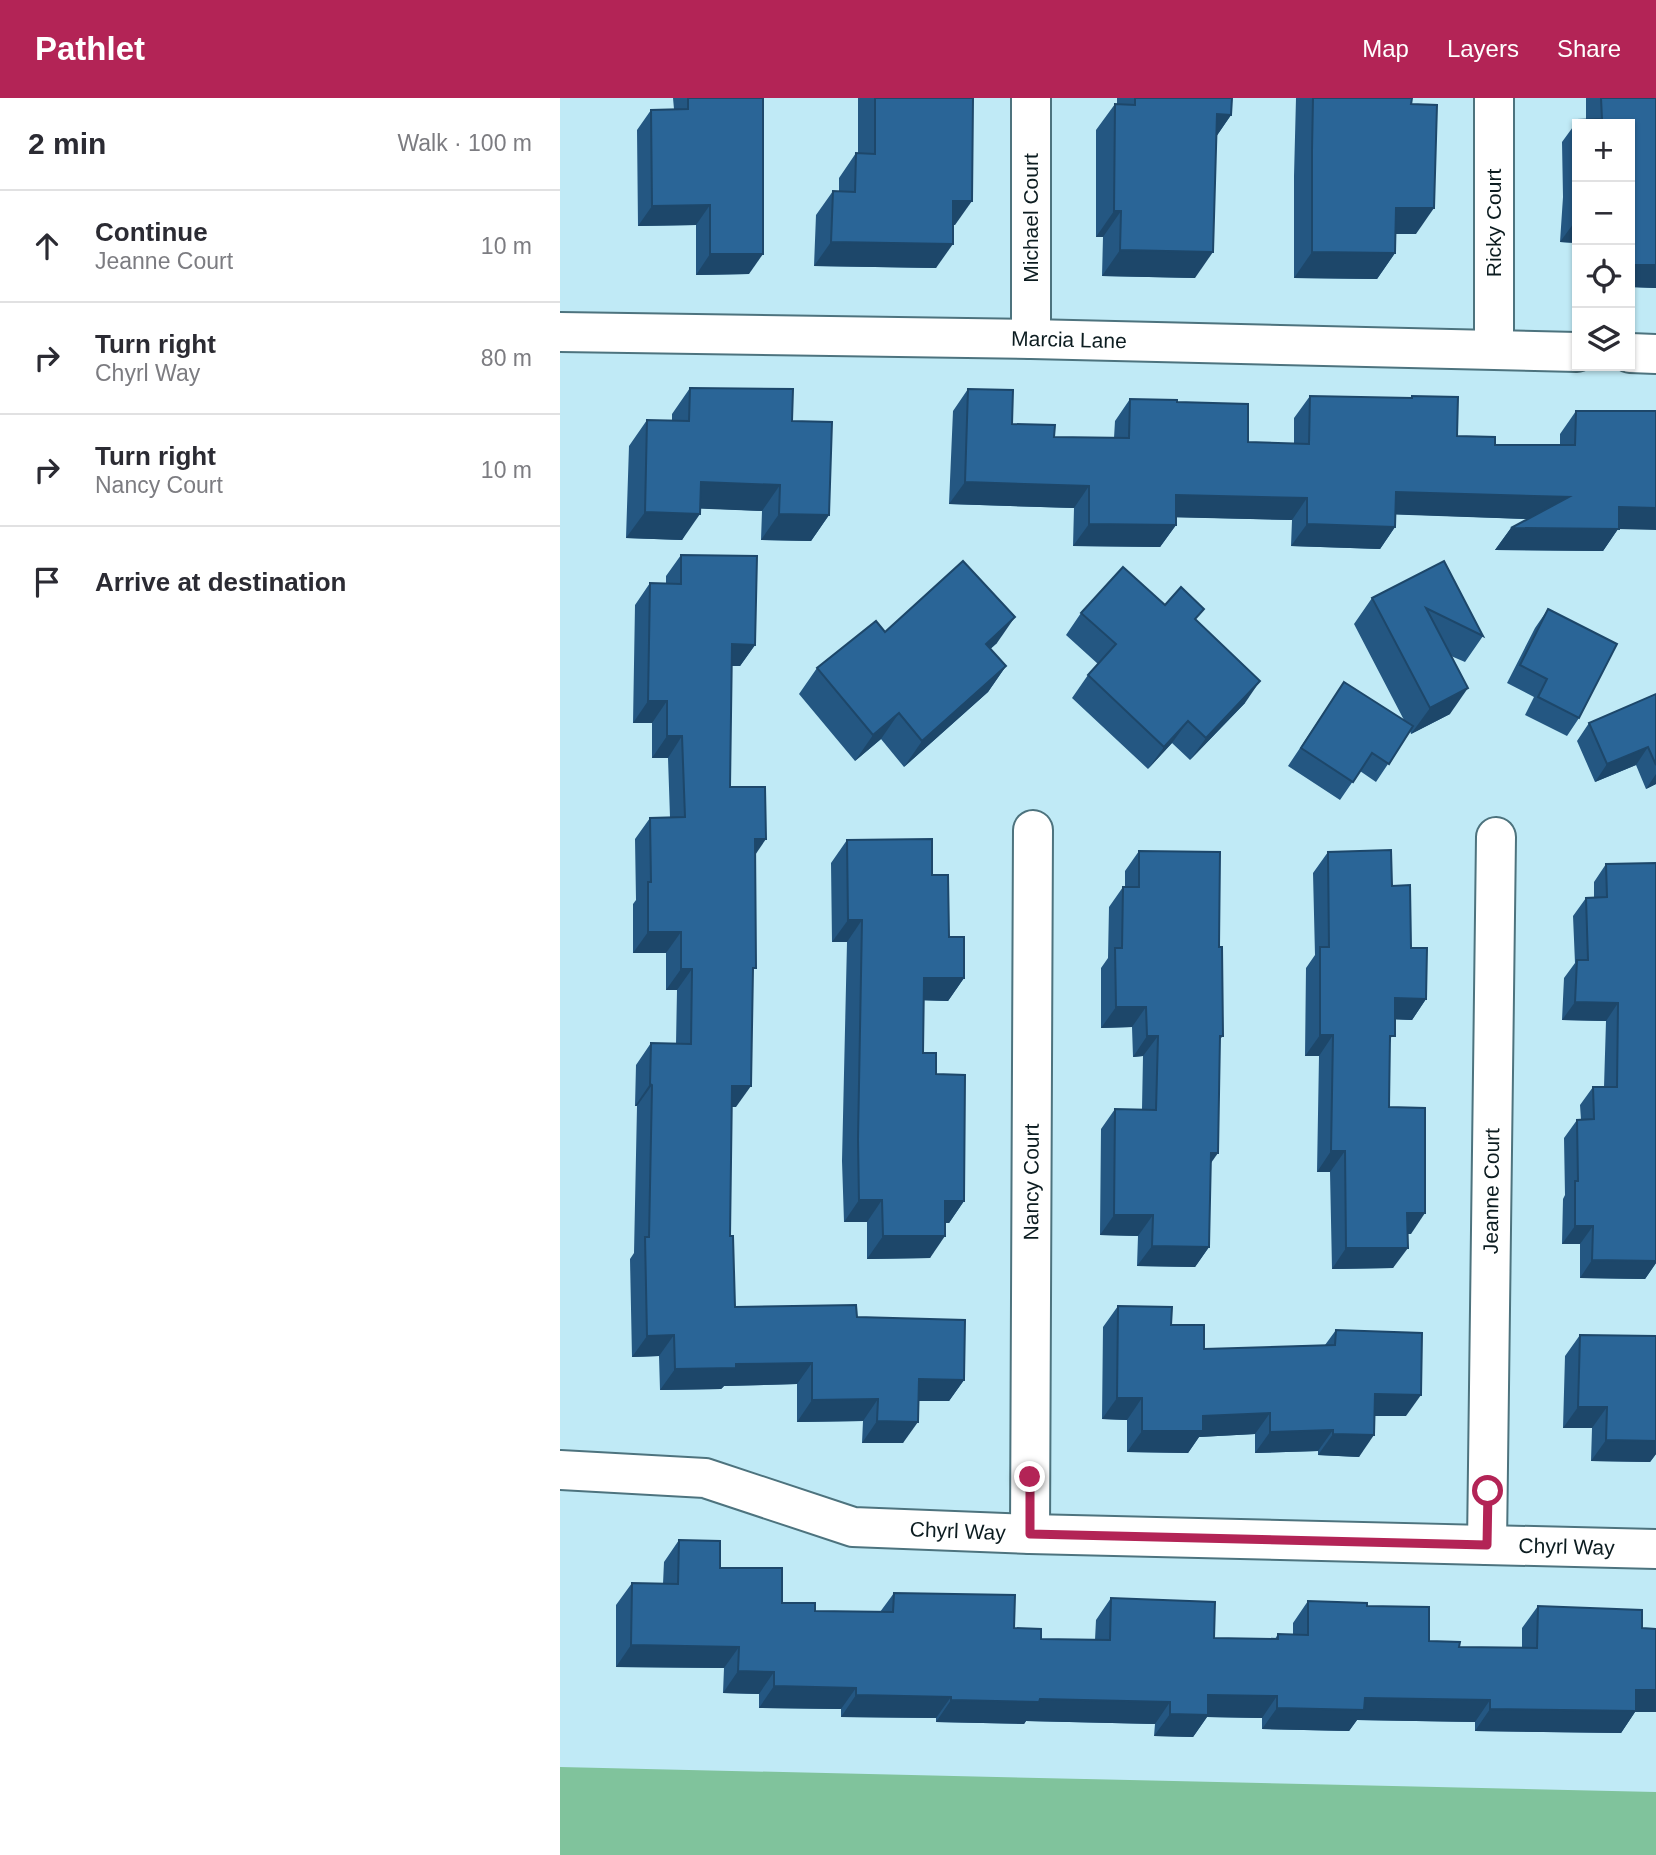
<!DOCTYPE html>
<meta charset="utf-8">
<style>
:root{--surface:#fff;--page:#f7f7f7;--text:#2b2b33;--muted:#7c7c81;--line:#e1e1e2;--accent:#b32456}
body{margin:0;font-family:Arial,sans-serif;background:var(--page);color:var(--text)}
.controls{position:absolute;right:21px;top:21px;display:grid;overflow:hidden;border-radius:0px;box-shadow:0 2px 5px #0004}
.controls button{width:63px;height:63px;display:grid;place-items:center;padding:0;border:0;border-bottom:2px solid var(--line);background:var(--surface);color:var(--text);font:35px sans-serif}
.stop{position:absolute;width:21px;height:21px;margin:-16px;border:5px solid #b32456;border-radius:50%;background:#fff}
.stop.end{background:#b32456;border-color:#fff;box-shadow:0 2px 7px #0008}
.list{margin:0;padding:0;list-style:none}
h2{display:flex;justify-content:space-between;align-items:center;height:91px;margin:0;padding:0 28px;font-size:30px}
h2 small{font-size:23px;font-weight:400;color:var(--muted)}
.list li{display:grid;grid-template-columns:46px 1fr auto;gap:21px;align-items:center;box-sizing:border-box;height:112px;padding:0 28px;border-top:2px solid var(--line)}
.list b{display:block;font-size:26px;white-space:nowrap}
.list p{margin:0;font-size:23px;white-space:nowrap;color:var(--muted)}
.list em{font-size:23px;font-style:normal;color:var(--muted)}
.icon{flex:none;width:38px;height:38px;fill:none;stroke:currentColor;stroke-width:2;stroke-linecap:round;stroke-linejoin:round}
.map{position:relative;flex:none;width:1096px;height:1757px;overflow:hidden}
header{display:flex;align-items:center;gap:42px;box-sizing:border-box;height:98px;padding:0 35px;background:var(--accent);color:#fff}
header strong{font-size:33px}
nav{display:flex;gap:38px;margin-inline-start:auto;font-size:24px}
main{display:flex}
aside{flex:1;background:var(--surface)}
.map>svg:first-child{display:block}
</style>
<header>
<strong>Pathlet</strong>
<nav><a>Map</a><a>Layers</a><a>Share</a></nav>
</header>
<main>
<aside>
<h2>2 min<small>Walk · 100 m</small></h2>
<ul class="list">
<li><svg class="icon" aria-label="ahead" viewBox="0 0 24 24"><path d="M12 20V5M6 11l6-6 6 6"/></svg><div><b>Continue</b><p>Jeanne Court</p></div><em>10 m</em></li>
<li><svg class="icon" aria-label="right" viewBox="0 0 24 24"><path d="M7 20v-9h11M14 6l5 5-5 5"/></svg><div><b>Turn right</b><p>Chyrl Way</p></div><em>80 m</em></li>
<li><svg class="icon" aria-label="right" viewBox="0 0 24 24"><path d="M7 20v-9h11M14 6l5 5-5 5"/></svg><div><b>Turn right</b><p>Nancy Court</p></div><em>10 m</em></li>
<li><svg class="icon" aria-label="arrive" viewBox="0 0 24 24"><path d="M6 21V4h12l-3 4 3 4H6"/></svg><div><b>Arrive at destination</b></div></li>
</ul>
</aside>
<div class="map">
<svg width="1096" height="1757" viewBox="0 0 1096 1757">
<rect width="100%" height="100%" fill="#c0eaf6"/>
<polygon fill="#80c39c" points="0,1669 1096,1694 1096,1757 0,1757"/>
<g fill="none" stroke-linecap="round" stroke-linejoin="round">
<defs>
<g id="minor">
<polyline points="471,0 471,241"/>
<polyline points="934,0 934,251"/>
<path id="s1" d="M 0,234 L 471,241 L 1017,254"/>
<polyline points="1070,255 1096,256"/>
<path id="s2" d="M 0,1372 L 145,1380 L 293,1429 L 470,1436 L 1096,1451"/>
<path id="s3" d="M 470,1436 L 473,732"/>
<path id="s4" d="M 927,1447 L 936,739"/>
</g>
</defs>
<use href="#minor" stroke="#4d737e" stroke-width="42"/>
<use href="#minor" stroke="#fff" stroke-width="38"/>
</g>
<g fill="#245782">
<polygon points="113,0 203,0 189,176 136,177 136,127 78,128 77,32 91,12 114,11"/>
<polygon points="298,0 413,0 395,127 393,127 376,170 254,168 256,117 273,93 279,93 279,80 296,55 298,55"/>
<polygon points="557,0 672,0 671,17 656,39 635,180 542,178 543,139 536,139 536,32 555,6 557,6"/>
<polygon points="736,0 852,0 856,136 835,136 835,155 817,181 734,180 734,78"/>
<polygon points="1026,0 1096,0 1096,190 1070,189 1070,26 1017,26 1017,145 1000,144 1003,99 1002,44 1018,22 1026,21"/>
<polygon points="130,290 232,323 269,417 251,443 201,442 202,413 140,410 122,442 66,440 69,348 87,322 112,323 112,316"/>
<polygon points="408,291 452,326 494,339 554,340 555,323 570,301 617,304 688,344 734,346 734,320 750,298 850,300 852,298 897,338 935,347 1000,347 1000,336 1016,313 1058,431 1043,453 935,452 951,430 968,421 835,416 835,429 820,451 731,448 732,422 616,419 616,427 600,449 513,448 514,410 389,406 393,313"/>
<polygon points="121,457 195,547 180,568 172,568 170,689 195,757 193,874 176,1009 172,1009 170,1138 175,1209 297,1219 404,1282 389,1303 359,1303 343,1345 302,1345 303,1323 237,1324 237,1286 164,1288 161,1291 100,1292 99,1258 72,1259 70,1161 74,1155 77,1008 75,1008 76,967 91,945 116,946 117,892 106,892 106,855 73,855 73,806 76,802 75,741 90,720 110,719 108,660 92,660 92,625 73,625 75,507 90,485 106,486 106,478"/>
<polygon points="884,463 923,538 905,564 891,558 890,616 851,636 850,633 816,684 800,673 780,702 728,668 784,584 844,622 794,526 812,500"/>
<polygon points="605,507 636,522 685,605 630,662 612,645 588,671 512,600 528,577 538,566 506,537 521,515"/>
<polygon points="988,511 1019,620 1007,638 965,617 974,599 947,585 975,530"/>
<polygon points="325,534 437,545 430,551 446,568 428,594 344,669 321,641 295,663 239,596 257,570"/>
<polygon points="1096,596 1096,686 1086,691 1076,667 1035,684 1017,643 1029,625"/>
<polygon points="287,742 372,777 389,839 404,880 388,903 364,902 363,955 376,976 404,1103 389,1125 385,1125 370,1160 307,1161 307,1124 284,1124 282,1063 287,844 272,844 271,765"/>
<polygon points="579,753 659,849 663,938 660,941 651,1065 649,1149 635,1169 577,1168 578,1138 540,1137 541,1031 555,1011 582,1011 583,958 573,959 572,929 541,930 541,870 548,860 549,809 563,789 565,789 565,773"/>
<polygon points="768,754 832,788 866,901 852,922 835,921 830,945 829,1009 851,1136 848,1136 833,1170 772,1171 770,1074 757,1074 759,958 745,958 746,870 755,857 753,775"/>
<polygon points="1096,765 1096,1165 1085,1181 1020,1180 1020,1146 1002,1146 1003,1101 1005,1097 1004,1040 1017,1022 1021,1022 1020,1007 1033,989 1044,989 1046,923 1002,922 1004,880 1015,865 1013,818 1026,800 1034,799 1034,784 1046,766"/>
<polygon points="558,1208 611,1227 644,1251 765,1247 776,1232 846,1318 815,1318 799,1359 758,1357 758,1353 695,1355 695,1336 639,1339 628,1355 567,1354 567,1322 542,1321 543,1229"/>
<polygon points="1020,1237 1096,1238 1096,1356 1090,1364 1031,1363 1032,1330 1003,1330 1005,1258"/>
<polygon points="119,1442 160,1470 222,1505 255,1513 320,1514 334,1495 454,1530 481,1541 535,1542 536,1522 551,1500 654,1540 715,1541 718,1536 733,1537 733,1525 748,1503 807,1508 869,1543 899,1549 962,1550 962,1530 978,1508 1082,1530 1096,1614 1075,1614 1061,1635 915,1633 915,1624 797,1622 789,1633 702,1631 702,1620 647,1619 633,1639 594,1638 595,1626 466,1623 464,1626 376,1624 376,1620 281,1619 281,1611 199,1610 199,1596 163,1595 164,1570 56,1569 56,1507 72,1485 103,1486 104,1464"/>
</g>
<g fill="#1d476a">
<polygon points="657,16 671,17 653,43"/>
<polygon points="393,103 412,103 395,127 376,127"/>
<polygon points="150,107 136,127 78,128 92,108"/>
<polygon points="836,110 874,110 856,136 817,136"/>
<polygon points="554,113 561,113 543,139 536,139"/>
<polygon points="1016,122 1017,122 1017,145 1000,144"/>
<polygon points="271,144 393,146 376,170 254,168"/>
<polygon points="560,152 653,154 635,180 542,178"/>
<polygon points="752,154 835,155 817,181 734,180"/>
<polygon points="150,156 203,156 189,176 136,177"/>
<polygon points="1070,167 1096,167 1096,190 1070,189"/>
<polygon points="141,384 220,387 202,413 123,410"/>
<polygon points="405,384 529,388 514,410 389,406"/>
<polygon points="836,394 1009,399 993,422 820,416"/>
<polygon points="616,397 747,400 732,422 601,419"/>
<polygon points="1059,409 1096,410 1096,432 1058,431 1043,453 935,452 951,430"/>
<polygon points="85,414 140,416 122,442 66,440"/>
<polygon points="219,416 269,417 251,443 201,442"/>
<polygon points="529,426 616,427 600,449 513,448"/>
<polygon points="747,426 835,429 820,451 731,448"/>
<polygon points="455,519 437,545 407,572 426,546"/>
<polygon points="172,546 195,547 180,568 157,568"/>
<polygon points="446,568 428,594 344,669 362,643"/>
<polygon points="700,583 685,605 630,662 646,640"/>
<polygon points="908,590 890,616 851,636 870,610"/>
<polygon points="88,603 107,603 92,625 73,625"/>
<polygon points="339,615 321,641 295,663 313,637"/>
<polygon points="628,623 612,645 588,671 604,649"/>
<polygon points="107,638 122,638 108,660 92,660"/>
<polygon points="1088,649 1076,667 1035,684 1047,666"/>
<polygon points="1096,676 1096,686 1086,691"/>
<polygon points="195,741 206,741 191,763"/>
<polygon points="288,822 302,822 287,844 272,844"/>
<polygon points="88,834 121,834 106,855 73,855"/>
<polygon points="121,871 132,871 117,892 106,892"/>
<polygon points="364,880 404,880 388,903 348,902"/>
<polygon points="835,900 866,901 852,922 821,921"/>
<polygon points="1015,904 1058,905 1046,923 1002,922"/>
<polygon points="556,909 586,909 572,929 541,930"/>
<polygon points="760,937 773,937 759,958 745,958"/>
<polygon points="587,938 598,938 583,958 573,959"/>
<polygon points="90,986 92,987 77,1008 75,1008"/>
<polygon points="172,988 191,988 176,1009 157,1009"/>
<polygon points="771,1053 785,1053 770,1074 757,1074"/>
<polygon points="651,1055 658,1055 644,1075"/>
<polygon points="299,1102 322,1102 307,1124 284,1124"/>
<polygon points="385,1103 404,1103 389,1125 369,1125"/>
<polygon points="847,1115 865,1115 851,1136 833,1136"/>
<polygon points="554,1117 593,1117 578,1138 540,1137"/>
<polygon points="1015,1128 1033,1128 1020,1146 1002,1146"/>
<polygon points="323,1138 385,1138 370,1160 307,1161"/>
<polygon points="592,1148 649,1149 635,1169 577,1168"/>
<polygon points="786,1150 848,1150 833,1170 772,1171"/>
<polygon points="1032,1162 1096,1163 1096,1165 1085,1181 1020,1180"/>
<polygon points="114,1237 99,1258 72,1259 87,1238"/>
<polygon points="252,1265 237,1286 164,1288 161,1291 100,1292 115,1271 176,1266"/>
<polygon points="359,1281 404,1282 389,1303 344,1303"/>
<polygon points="815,1296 861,1297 846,1318 800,1318"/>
<polygon points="557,1300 582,1300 567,1322 542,1321"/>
<polygon points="318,1301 303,1323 237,1324 252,1302"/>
<polygon points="1018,1309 1047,1309 1032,1330 1003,1330"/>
<polygon points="710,1315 695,1336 639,1339 628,1355 567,1354 582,1333 643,1318"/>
<polygon points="317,1323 358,1324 343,1345 302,1345"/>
<polygon points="773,1332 758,1353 695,1355 710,1334"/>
<polygon points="773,1336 814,1337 799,1359 758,1357"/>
<polygon points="1096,1338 1096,1356 1090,1364 1031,1363 1046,1342"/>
<polygon points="71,1547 179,1549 164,1570 56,1569"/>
<polygon points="178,1573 214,1574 199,1596 163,1595"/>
<polygon points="214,1588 296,1590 281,1611 199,1610"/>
<polygon points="1076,1592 1096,1592 1096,1614 1075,1614 1061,1635 915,1633 930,1611"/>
<polygon points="296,1597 391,1599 376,1620 281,1619"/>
<polygon points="648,1597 717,1598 702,1620 647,1619 633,1639 594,1638 610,1616"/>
<polygon points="805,1600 930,1602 915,1624 797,1622 789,1633 702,1631 717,1610"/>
<polygon points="480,1601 610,1604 595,1626 466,1623 464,1626 376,1624 391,1602"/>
</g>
<g fill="#2a6597" stroke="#1d476a" stroke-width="2">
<polygon points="128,0 203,0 203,156 150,156 150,107 92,108 91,12 128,11"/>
<polygon points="315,0 413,0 412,103 393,103 393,146 271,144 273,93 295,94 296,55 315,56"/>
<polygon points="575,0 672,0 671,17 657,16 653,154 560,152 561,113 554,113 555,6 575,7"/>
<polygon points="753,0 852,0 851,6 877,7 874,110 836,110 835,155 752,154 752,52"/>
<polygon points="1041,0 1096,0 1096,167 1070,167 1070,26 1018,26 1018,22 1042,21"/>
<polygon points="1017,97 1017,122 1016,122"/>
<polygon points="130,290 233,291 232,323 272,324 269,417 219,416 220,387 141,384 140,416 85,414 87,322 129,323"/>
<polygon points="408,291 453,292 452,326 495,327 494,339 569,340 570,301 617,302 617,304 688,306 688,344 749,346 750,298 852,300 852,298 898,299 897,338 935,339 935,347 1015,347 1016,313 1096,313 1096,410 1059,409 1059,431 951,430 1009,399 836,394 835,429 747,426 747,400 616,397 616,427 529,426 529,388 405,384"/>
<polygon points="121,457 197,458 195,547 172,546 170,689 205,689 206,741 195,741 196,870 193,870 191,988 172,988 170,1138 173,1138 175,1209 296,1207 297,1219 405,1222 404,1282 359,1281 358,1324 317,1323 318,1301 252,1302 252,1265 176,1266 176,1270 115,1271 114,1237 87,1238 85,1139 89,1139 92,987 90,986 91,945 131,946 132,871 121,871 121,834 88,834 88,784 91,784 90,720 125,719 122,638 107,638 107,603 88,603 90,485 121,486"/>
<polygon points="403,463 455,519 426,546 446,568 362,643 339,615 313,637 257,570 316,523 325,534"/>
<polygon points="884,463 923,538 866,510 908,590 870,610 812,500"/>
<polygon points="563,469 605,507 621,489 644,511 635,521 700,583 646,640 628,623 604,649 528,577 556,546 521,515"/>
<polygon points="988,511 1057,546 1019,620 978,599 987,581 960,567"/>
<polygon points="784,584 853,628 829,666 812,655 793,684 741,650"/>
<polygon points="1096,596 1096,667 1088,649 1047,666 1029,625"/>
<polygon points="372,741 372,777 388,777 389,839 404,839 404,880 364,880 363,955 376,955 376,976 405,977 404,1103 385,1103 385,1138 323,1138 322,1102 299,1102 298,1041 302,822 288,822 287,742"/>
<polygon points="831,752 832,788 850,787 851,850 867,850 866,901 835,900 835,938 830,938 829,1009 865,1010 865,1115 847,1115 848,1150 786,1150 785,1053 771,1053 773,937 760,937 760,849 769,849 768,754"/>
<polygon points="579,753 660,754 659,849 662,849 663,938 660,938 658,1055 651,1055 649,1149 592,1148 593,1117 554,1117 555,1011 596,1012 598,938 587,938 586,909 556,909 555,850 562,850 563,789 579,789"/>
<polygon points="1096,765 1096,1163 1032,1162 1033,1128 1015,1128 1015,1083 1018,1083 1017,1022 1034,1021 1033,989 1057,989 1058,905 1015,904 1017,862 1028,862 1026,800 1047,799 1046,766"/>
<polygon points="558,1208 612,1209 611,1227 644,1227 644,1251 775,1247 776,1232 862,1235 861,1297 815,1296 814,1337 773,1336 773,1332 710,1334 710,1315 643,1318 643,1333 582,1333 582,1300 557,1300"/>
<polygon points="1020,1237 1096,1238 1096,1343 1046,1342 1047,1309 1018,1309"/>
<polygon points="119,1442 160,1443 160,1470 222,1470 222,1505 255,1505 255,1513 333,1514 334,1495 455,1497 454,1530 481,1531 481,1541 550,1542 551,1500 655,1504 654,1540 718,1541 718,1536 748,1537 748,1503 807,1505 807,1508 869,1509 869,1543 900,1544 899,1549 977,1550 978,1508 1082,1512 1082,1530 1096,1531 1096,1592 1076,1592 1076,1613 930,1611 930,1602 805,1600 804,1612 717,1610 717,1598 648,1597 648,1617 610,1616 610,1604 480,1601 479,1604 391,1602 391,1599 296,1597 296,1590 214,1588 214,1574 178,1573 179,1549 71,1547 72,1485 118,1486"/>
</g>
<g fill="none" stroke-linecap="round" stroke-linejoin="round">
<polyline stroke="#b32456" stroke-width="9" points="470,1379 470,1436 927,1447 928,1393"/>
</g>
<g text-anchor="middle" stroke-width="7" stroke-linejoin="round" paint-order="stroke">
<g font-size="21" fill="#0c1c20" stroke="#fff">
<text transform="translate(471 120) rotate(-90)" y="7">Michael Court</text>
<text transform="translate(934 125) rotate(-90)" y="7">Ricky Court</text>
<text dy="7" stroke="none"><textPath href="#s1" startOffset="509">Marcia Lane</textPath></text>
<text dy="7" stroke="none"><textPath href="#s3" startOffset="352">Nancy Court</textPath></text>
<text dy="7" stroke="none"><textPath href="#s4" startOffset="354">Jeanne Court</textPath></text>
<text dy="7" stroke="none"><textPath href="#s2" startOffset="406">Chyrl Way</textPath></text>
<text dy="7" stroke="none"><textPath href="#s2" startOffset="1015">Chyrl Way</textPath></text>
</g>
</g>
</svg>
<div class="controls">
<button>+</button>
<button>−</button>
<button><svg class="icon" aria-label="locate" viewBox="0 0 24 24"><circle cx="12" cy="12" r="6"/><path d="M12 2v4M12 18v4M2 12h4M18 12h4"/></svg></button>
<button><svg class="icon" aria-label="layers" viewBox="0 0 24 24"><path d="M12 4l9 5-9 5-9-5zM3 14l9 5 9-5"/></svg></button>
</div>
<div class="stop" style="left:928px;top:1393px"></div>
<div class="stop end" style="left:470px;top:1379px"></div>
</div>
</main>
